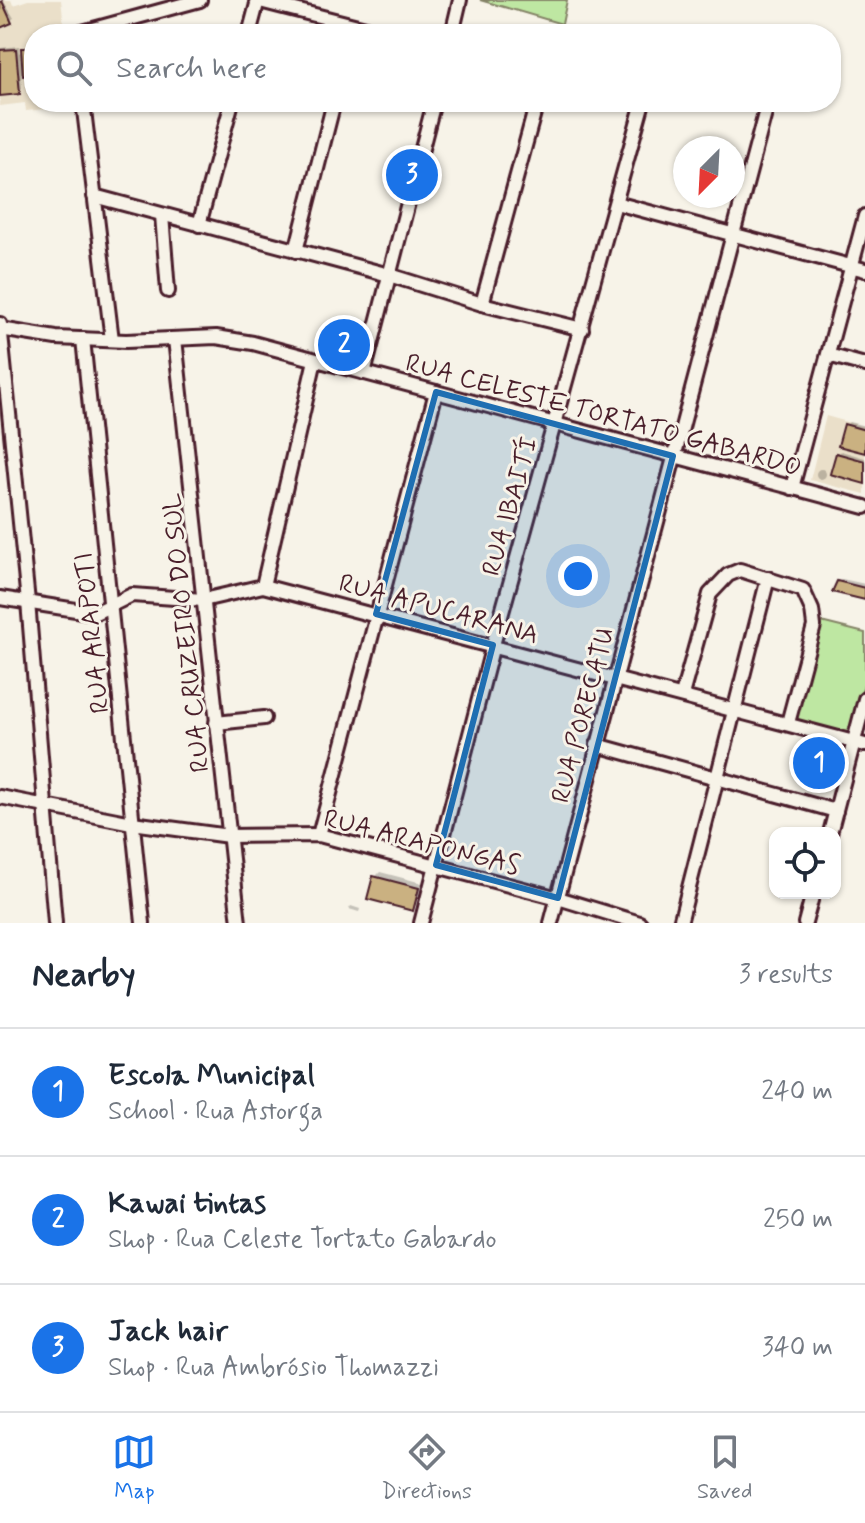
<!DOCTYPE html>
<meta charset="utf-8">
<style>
:root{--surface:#fff;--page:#f2f2f3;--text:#1f2937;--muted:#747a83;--line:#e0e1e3;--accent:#1a73e8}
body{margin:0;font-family:Mynerve,sans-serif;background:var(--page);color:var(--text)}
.controls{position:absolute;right:24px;bottom:24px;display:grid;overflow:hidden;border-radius:16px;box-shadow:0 2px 6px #0004}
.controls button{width:72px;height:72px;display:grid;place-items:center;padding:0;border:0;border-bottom:2px solid var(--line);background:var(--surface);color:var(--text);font:40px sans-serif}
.compass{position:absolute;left:673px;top:136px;width:72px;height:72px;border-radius:50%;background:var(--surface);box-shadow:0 2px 6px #0004;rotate:204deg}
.you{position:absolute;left:578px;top:576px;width:28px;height:28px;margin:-20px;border:6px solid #fff;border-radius:50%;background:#1a73e8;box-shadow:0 0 0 12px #1a73e833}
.badge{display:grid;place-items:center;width:52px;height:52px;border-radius:50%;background:var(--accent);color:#fff;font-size:26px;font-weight:700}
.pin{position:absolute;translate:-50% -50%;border:4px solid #fff;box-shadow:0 2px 8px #0006}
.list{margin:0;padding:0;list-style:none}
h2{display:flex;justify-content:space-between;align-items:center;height:104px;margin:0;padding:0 32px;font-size:34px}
h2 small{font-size:26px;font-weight:400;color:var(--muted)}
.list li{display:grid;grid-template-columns:52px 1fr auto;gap:24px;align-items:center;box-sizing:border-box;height:128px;padding:0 32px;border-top:2px solid var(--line)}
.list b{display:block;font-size:30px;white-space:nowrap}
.list p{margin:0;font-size:26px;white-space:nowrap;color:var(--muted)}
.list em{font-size:26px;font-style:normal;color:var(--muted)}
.icon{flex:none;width:44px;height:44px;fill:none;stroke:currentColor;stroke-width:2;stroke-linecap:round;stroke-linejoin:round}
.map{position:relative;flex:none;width:865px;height:923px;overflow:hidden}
.search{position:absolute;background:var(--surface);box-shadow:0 2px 6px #0004;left:24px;right:24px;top:24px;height:88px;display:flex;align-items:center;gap:20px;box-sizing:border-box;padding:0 28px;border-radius:32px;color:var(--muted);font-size:30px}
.sheet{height:488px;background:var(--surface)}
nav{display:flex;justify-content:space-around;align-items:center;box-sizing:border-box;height:112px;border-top:2px solid var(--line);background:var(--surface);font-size:22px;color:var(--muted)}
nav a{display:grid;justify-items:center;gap:4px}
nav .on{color:var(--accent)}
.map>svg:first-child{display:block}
</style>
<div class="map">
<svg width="865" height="923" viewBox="0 0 865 923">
<rect width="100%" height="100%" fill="#f7f3e8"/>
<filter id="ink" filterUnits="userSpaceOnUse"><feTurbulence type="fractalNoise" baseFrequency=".0125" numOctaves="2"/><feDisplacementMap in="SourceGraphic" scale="16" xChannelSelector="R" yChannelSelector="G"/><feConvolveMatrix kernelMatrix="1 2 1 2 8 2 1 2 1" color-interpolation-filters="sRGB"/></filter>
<g filter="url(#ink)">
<g fill="#eadfc9">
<polygon points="0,0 11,0 13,5 28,0 61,0 65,34 34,34 34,102 74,102 75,106 26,111 25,103 0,106"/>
<polygon points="826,416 865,427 865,494 810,480"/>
</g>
<g fill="#bee7a2" stroke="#848366" stroke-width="2">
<polygon points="480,0 567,0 562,24"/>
<polygon points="821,622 865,633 865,682 848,734 791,722"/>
</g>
<g fill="#0003">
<polygon points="3,0 14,18 0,26 0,2"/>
<polygon points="19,46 19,53 24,49 34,50 34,73 21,74 22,89 19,92 0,94 0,48"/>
<polygon points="849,422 865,426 865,451 846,425"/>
<polygon points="841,451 865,458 865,482 838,454"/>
<circle cx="821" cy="474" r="5"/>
<polygon points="842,579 865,584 865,598 839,582"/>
<polygon points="380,872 422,883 417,904 412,909 375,877"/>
<polygon points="351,906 360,909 359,912 349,909"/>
</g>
<g fill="#cab181" stroke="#4a1f2b" stroke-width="2">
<polygon points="2,1 12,23 0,28 0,2"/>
<polygon points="21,48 34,48 34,75 23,76"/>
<polygon points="16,49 20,94 0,96 0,50"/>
<polygon points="844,424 865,430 865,453 838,446"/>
<polygon points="836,453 865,461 865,484 830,474"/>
<polygon points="837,581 865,588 865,600 832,592"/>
<polygon points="373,876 419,888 413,911 367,899"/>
</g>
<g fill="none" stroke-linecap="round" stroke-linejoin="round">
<defs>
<g id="minor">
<polyline points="256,0 389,34"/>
<polyline points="75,34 200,0"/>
<polyline points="249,34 258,0"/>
<polyline points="452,34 460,0"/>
<polyline points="83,102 112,340"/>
<polyline points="94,196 389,275 482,304 582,329"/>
<polyline points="616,203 865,270"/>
<polyline points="162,215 168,291"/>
<polyline points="199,225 232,102"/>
<polyline points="296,251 334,102"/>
<polyline points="482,304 537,102"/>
<polyline points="0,324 28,602 55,923"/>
<polyline points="0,329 56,338 126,341 216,337 253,343 865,507"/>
<polyline points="83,339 143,923"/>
<polyline points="175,339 239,923"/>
<polyline points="828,355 865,365"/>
<polyline points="364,373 434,102"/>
<polyline points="792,488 865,216"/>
<polyline points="263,586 315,360"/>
<polyline points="0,598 95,613 132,595 203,600 263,586 865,745"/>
<polyline points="682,695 710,594 728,575 740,570 803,590 812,610 814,626 788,723"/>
<polyline points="216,723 264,718"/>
<polyline points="597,745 836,811"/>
<polyline points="0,797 132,823 229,836 319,835 558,898 640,923"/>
<polyline points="830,833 865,699"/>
<polyline points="319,835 436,392"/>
<polyline points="421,923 493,645 643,102"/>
<polyline points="551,923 768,102"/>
<polyline points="680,923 768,578"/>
<polyline points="805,923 813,893"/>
</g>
</defs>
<use href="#minor" stroke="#4a1f2b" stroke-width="18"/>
<use href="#minor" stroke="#f7f3e8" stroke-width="12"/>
</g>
</g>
<path fill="#1f6fb2" fill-opacity="0.2" stroke="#1f6fb2" stroke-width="6" stroke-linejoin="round" d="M 436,392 L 673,456 L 558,898 L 436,865 L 493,645 L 376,614 Z"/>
<g text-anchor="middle" stroke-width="6" stroke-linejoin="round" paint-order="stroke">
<g font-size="26" fill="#4a1f2b" stroke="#f7f3e8">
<text transform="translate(604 414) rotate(15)" y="9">RUA CELESTE TORTATO GABARDO</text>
<text transform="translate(509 506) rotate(-74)" y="9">RUA IBAITÍ</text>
<text transform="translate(439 608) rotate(15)" y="9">RUA APUCARANA</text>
<text transform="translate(91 633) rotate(-96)" y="9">RUA ARAPOTI</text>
<text transform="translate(185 633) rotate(-96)" y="9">RUA CRUZEIRO DO SUL</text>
<text transform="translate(582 715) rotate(-75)" y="9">RUA PORECATU</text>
<text transform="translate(422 841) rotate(14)" y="9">RUA ARAPONGAS</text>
</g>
</g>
</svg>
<div class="controls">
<button><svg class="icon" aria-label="locate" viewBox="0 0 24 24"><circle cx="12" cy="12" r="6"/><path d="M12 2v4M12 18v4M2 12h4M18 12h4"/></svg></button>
</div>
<svg class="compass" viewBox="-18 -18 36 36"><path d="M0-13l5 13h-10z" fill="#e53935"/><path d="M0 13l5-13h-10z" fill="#747a83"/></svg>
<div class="you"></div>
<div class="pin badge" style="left:819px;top:763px">1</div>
<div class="pin badge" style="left:344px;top:345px">2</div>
<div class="pin badge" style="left:412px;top:175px">3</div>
<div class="search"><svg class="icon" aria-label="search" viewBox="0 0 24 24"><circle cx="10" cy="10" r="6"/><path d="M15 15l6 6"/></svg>Search here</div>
</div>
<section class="sheet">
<h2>Nearby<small>3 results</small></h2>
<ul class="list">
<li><span class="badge">1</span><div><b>Escola Municipal</b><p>School · Rua Astorga</p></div><em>240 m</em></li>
<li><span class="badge">2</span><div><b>Kawai tintas</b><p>Shop · Rua Celeste Tortato Gabardo</p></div><em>250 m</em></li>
<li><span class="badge">3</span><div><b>Jack hair</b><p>Shop · Rua Ambrósio Thomazzi</p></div><em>340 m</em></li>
</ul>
</section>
<nav>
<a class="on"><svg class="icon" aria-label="map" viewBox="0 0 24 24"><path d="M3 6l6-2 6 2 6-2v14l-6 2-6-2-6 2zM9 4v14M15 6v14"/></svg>Map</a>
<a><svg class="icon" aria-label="directions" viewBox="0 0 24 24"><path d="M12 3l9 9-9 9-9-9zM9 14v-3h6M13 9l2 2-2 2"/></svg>Directions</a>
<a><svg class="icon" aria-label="saved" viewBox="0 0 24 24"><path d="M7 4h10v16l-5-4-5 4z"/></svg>Saved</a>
</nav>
